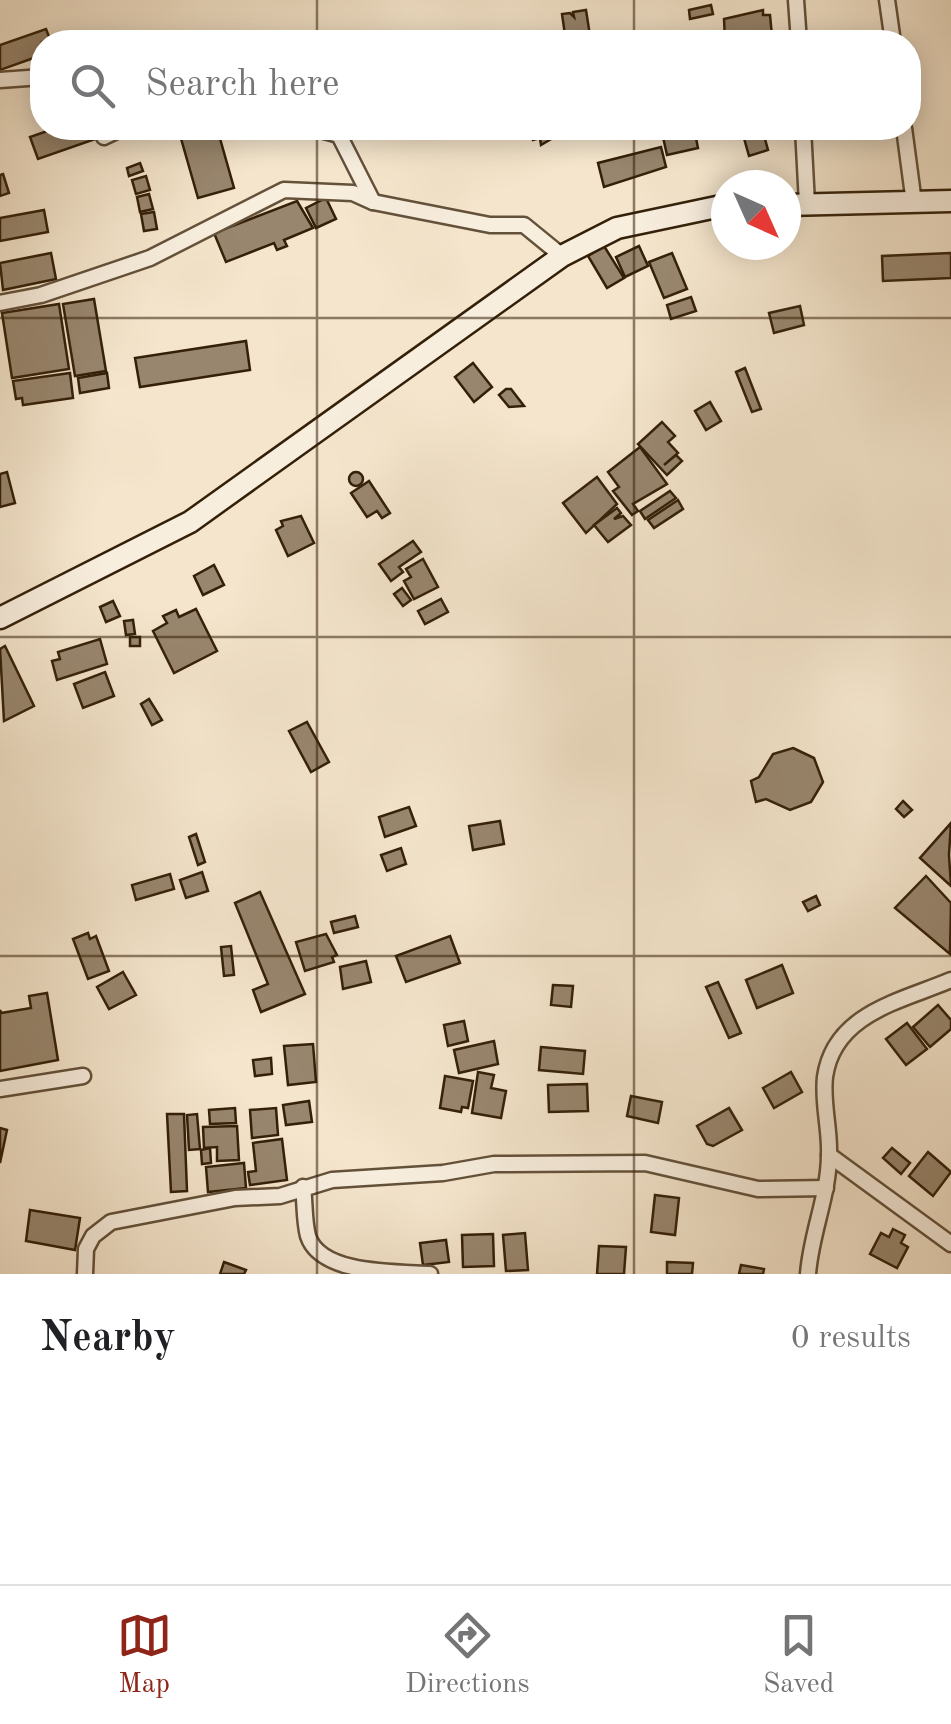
<!DOCTYPE html>
<style>
:root{--surface:#fff;--page:#f2f2f2;--text:#202124;--muted:#757577;--line:#e0e0e0;--accent:#8f2418}
body{margin:0;font-family:"Old Standard TT",serif;background:var(--page);color:var(--text)}
.compass{position:absolute;left:711px;top:170px;width:90px;height:90px;border-radius:50%;background:var(--surface);box-shadow:0 5px 25px #0003;rotate:135deg}
.list{margin:0;padding:0;list-style:none}
h2{display:flex;justify-content:space-between;align-items:center;height:130px;margin:0;padding:0 40px;font-size:42px}
h2 small{font-size:32px;font-weight:400;color:var(--muted)}
.icon{flex:none;width:55px;height:55px;fill:none;stroke:currentColor;stroke-width:2;stroke-linecap:round;stroke-linejoin:round}
.map{position:relative;flex:none;width:951px;height:1274px;overflow:hidden}
.search{position:absolute;background:var(--surface);box-shadow:0 5px 25px #0003;left:30px;right:30px;top:30px;height:110px;display:flex;align-items:center;gap:25px;box-sizing:border-box;padding:0 35px;border-radius:40px;color:var(--muted);font-size:38px}
.sheet{height:310px;background:var(--surface)}
nav{display:flex;justify-content:space-around;align-items:center;box-sizing:border-box;height:140px;border-top:2px solid var(--line);background:var(--surface);font-size:28px;color:var(--muted)}
nav a{display:grid;justify-items:center;gap:5px}
nav .on{color:var(--accent)}
.map>svg:first-child{display:block}
</style>
<div class="map">
<svg width="951" height="1274" viewBox="0 0 951 1274">
<rect width="100%" height="100%" fill="#f4e5cc"/>
<filter id="stains"><feTurbulence type="fractalNoise" baseFrequency=".002" numOctaves="4"/><feColorMatrix values="0 0 0 0 .2 0 0 0 0 .09 0 0 0 0 .02 0 0 0 .5 -.17"/></filter>
<radialGradient id="worn" r=".72"><stop offset=".6" stop-color="#630" stop-opacity="0"/><stop offset="1" stop-color="#630" stop-opacity=".3"/></radialGradient>
<g fill="#98866e" stroke="#342009" stroke-width="2.5">
<polygon points="711,5 713,14 690,19 689,10"/>
<polygon points="586,10 591,42 566,42 562,14 570,13 574,17 573,12"/>
<polygon points="763,10 763,15 770,15 772,36 725,40 724,19"/>
<polygon points="46,29 51,42 42,42 42,55 0,70 0,45"/>
<polygon points="636,32 638,42 628,42 627,33"/>
<polygon points="56,128 98,128 101,137 38,159 30,137"/>
<polygon points="178,128 217,128 234,188 198,198"/>
<polygon points="531,128 556,128 558,135 541,145 540,138 533,140"/>
<polygon points="632,128 658,128 659,130 633,135"/>
<polygon points="661,128 694,128 698,148 667,155"/>
<polygon points="716,128 741,128 741,129 718,135"/>
<polygon points="762,128 768,150 749,156 742,131"/>
<polygon points="661,147 666,167 604,187 598,163"/>
<polygon points="140,163 143,171 129,176 127,168"/>
<polygon points="3,174 9,193 0,196 0,175"/>
<polygon points="146,176 150,190 136,194 132,180"/>
<polygon points="149,194 153,209 140,212 137,197"/>
<polygon points="326,198 336,219 316,228 306,208"/>
<polygon points="297,201 313,228 284,240 287,246 277,250 274,243 226,262 214,233"/>
<polygon points="44,210 48,232 0,241 0,218"/>
<polygon points="154,212 157,229 144,231 141,214"/>
<polygon points="604,246 624,278 607,288 588,256"/>
<polygon points="639,246 648,266 625,277 616,257"/>
<polygon points="51,253 56,279 3,290 0,263"/>
<polygon points="672,253 687,289 664,298 649,262"/>
<polygon points="951,253 951,278 883,281 882,256"/>
<polygon points="691,297 696,311 671,319 667,305"/>
<polygon points="94,299 106,371 75,376 63,304"/>
<polygon points="59,304 69,369 12,378 2,313"/>
<polygon points="800,306 804,325 774,333 769,313"/>
<polygon points="246,341 250,370 140,387 135,358"/>
<polygon points="473,363 492,387 474,402 455,377"/>
<polygon points="745,368 761,409 752,412 736,372"/>
<polygon points="70,373 73,398 23,405 22,398 16,399 13,381"/>
<polygon points="107,373 109,388 80,393 78,378"/>
<polygon points="506,389 511,389 524,406 509,407 499,395"/>
<polygon points="710,402 721,421 706,430 695,411"/>
<polygon points="662,422 675,436 668,442 678,453 664,465 676,455 682,461 667,475 638,444"/>
<polygon points="640,447 667,484 633,504 638,511 632,515 613,491 619,487 608,472"/>
<circle cx="356" cy="479" r="7"/>
<polygon points="7,472 15,503 0,507 0,474"/>
<polygon points="597,477 617,504 586,533 563,503"/>
<polygon points="369,481 390,513 382,518 377,511 367,517 351,493"/>
<polygon points="670,491 676,498 645,519 640,511"/>
<polygon points="678,500 683,509 654,528 648,520"/>
<polygon points="617,508 621,513 614,519 623,516 631,525 608,542 594,525"/>
<polygon points="301,516 314,543 288,556 276,530 283,526 281,521"/>
<polygon points="413,541 421,552 399,567 403,572 391,581 379,564"/>
<polygon points="423,559 438,587 414,599 404,581 411,577 406,569"/>
<polygon points="214,565 224,585 203,595 194,576"/>
<polygon points="402,588 411,600 403,606 394,594"/>
<polygon points="441,599 448,612 425,624 418,611"/>
<polygon points="113,601 120,616 106,622 100,607"/>
<polygon points="196,609 217,651 174,673 153,631 167,623 163,616 176,610 179,617"/>
<polygon points="133,620 135,634 126,635 124,621"/>
<rect x="130" y="637" width="10" height="9"/>
<polygon points="100,639 107,664 57,680 52,661 60,659 58,652"/>
<polygon points="5,646 34,706 4,721 0,649"/>
<polygon points="105,672 114,696 83,708 74,684"/>
<polygon points="149,699 162,720 152,725 141,704"/>
<polygon points="307,722 329,762 311,772 289,731"/>
<polygon points="793,748 814,758 823,782 811,802 790,810 766,799 756,802 751,781 759,777 773,754"/>
<polygon points="903,801 912,810 904,817 896,809"/>
<polygon points="409,807 416,826 385,837 379,817"/>
<polygon points="500,821 504,844 473,850 469,826"/>
<polygon points="951,823 949,855 951,886 920,858"/>
<polygon points="196,834 205,862 198,865 189,837"/>
<polygon points="401,848 406,864 387,871 381,855"/>
<polygon points="202,872 208,891 186,898 180,880"/>
<polygon points="170,874 174,889 136,900 132,885"/>
<polygon points="926,876 951,903 950,954 895,908"/>
<polygon points="260,892 305,994 261,1012 253,990 268,984 235,903"/>
<polygon points="816,896 820,905 808,911 803,902"/>
<polygon points="355,916 358,927 334,933 331,922"/>
<polygon points="88,933 90,939 96,936 109,971 88,979 73,939"/>
<polygon points="326,934 337,955 332,957 334,962 305,971 296,942"/>
<polygon points="450,936 460,963 406,982 396,956"/>
<polygon points="231,946 234,975 224,976 221,947"/>
<polygon points="366,961 371,982 343,989 340,967"/>
<polygon points="782,965 793,993 757,1008 746,980"/>
<polygon points="123,972 136,995 109,1009 97,987"/>
<polygon points="718,982 741,1033 729,1038 706,987"/>
<polygon points="553,985 573,986 571,1007 551,1005"/>
<polygon points="47,993 58,1060 0,1071 0,1010 1,1013 31,1008 29,996"/>
<polygon points="938,1005 951,1020 951,1029 930,1047 913,1027"/>
<polygon points="464,1021 468,1041 448,1046 444,1025"/>
<polygon points="907,1023 927,1049 906,1065 886,1039"/>
<polygon points="494,1041 498,1064 459,1073 454,1050"/>
<polygon points="313,1044 316,1082 288,1085 284,1046"/>
<polygon points="541,1047 585,1051 583,1074 539,1070"/>
<polygon points="271,1058 272,1074 255,1076 253,1060"/>
<polygon points="478,1072 494,1075 491,1088 506,1091 501,1118 472,1113"/>
<polygon points="791,1072 802,1092 774,1108 763,1088"/>
<polygon points="445,1076 473,1081 468,1108 462,1107 461,1112 440,1108"/>
<polygon points="587,1084 588,1111 549,1112 548,1085"/>
<polygon points="631,1096 662,1102 658,1123 627,1116"/>
<polygon points="309,1101 312,1122 286,1125 283,1105"/>
<polygon points="235,1108 236,1123 210,1124 209,1110"/>
<polygon points="276,1108 278,1135 252,1138 250,1110"/>
<polygon points="729,1108 742,1130 713,1146 707,1144 697,1126"/>
<polygon points="167,1114 184,1114 187,1191 171,1192"/>
<polygon points="197,1114 200,1149 189,1150 187,1115"/>
<polygon points="237,1126 239,1160 217,1161 217,1147 204,1148 203,1127"/>
<polygon points="0,1128 7,1130 0,1163"/>
<polygon points="282,1139 287,1180 250,1185 248,1172 256,1171 253,1143"/>
<polygon points="210,1148 211,1163 202,1164 201,1150"/>
<polygon points="892,1148 910,1163 901,1174 883,1158"/>
<polygon points="928,1152 951,1172 933,1196 909,1176"/>
<polygon points="244,1163 246,1188 208,1192 206,1167"/>
<polygon points="655,1195 679,1198 675,1235 651,1232"/>
<polygon points="30,1210 80,1218 75,1250 26,1241"/>
<polygon points="893,1229 905,1235 901,1243 908,1247 897,1268 870,1254 881,1233 889,1237"/>
<polygon points="525,1233 528,1270 506,1271 503,1235"/>
<polygon points="493,1234 494,1266 463,1267 462,1235"/>
<polygon points="446,1240 449,1262 423,1265 420,1243"/>
<polygon points="599,1246 626,1247 624,1274 597,1274"/>
<polygon points="224,1262 246,1270 244,1274 220,1274"/>
<polygon points="667,1262 693,1263 692,1274 667,1274"/>
<polygon points="741,1265 764,1269 763,1274 739,1274"/>
</g>
<g fill="none" stroke-linecap="round" stroke-linejoin="round">
<defs>
<g id="street">
<polyline points="796,0 799,42"/>
<polyline points="887,0 893,42"/>
<polyline points="0,80 42,77"/>
<polyline points="101,128 104,137 123,128"/>
<polyline points="313,128 339,135 373,202"/>
<polyline points="803,128 807,204"/>
<polyline points="904,128 914,203"/>
<polyline points="0,303 41,295 150,258 284,190 353,193 373,202 490,225 524,225 562,256"/>
<polyline points="0,1089 83,1076"/>
<polyline points="829,1155 951,1244"/>
<path d="M 303,1187 C 305,1203 304,1221 308,1236 C 320,1274 393,1272 430,1274"/>
<polyline points="85,1274 86,1249 93,1236 111,1222 235,1198 280,1196 332,1180 443,1173 494,1164 645,1163 758,1189 826,1188"/>
<path d="M 808,1274 C 811,1233 829,1195 829,1154 C 830,1129 822,1102 825,1077 C 834,1013 902,1001 951,980"/>
</g>
<g id="secondary">
<polyline points="786,205 951,201"/>
<polyline points="0,618 190,522 562,256 617,228 726,205"/>
</g>
</defs>
<use href="#street" stroke="#64513a" stroke-width="19"/>
<use href="#secondary" stroke="#342009" stroke-width="25"/>
<use href="#street" stroke="#f8eede" stroke-width="14"/>
<use href="#secondary" stroke="#f8eede" stroke-width="20"/>
</g>
<path fill="none" stroke="#342009" stroke-width="2.5" stroke-opacity="0.55" d="M 317,0 L 317,42M 634,0 L 634,42M 317,128 L 317,1274M 634,128 L 634,1274M 0,318 L 951,318M 0,637 L 951,637M 0,956 L 951,956"/>
<rect width="100%" height="100%" filter="url(#stains)"/>
<rect width="100%" height="100%" fill="url(#worn)"/>
</svg>
<svg class="compass" viewBox="-18 -18 36 36"><path d="M0-13l5 13h-10z" fill="#e53935"/><path d="M0 13l5-13h-10z" fill="#757577"/></svg>
<div class="search"><svg class="icon" aria-label="search" viewBox="0 0 24 24"><circle cx="10" cy="10" r="6"/><path d="M15 15l6 6"/></svg>Search here</div>
</div>
<section class="sheet">
<h2>Nearby<small>0 results</small></h2>
<ul class="list">
</ul>
</section>
<nav>
<a class="on"><svg class="icon" aria-label="map" viewBox="0 0 24 24"><path d="M3 6l6-2 6 2 6-2v14l-6 2-6-2-6 2zM9 4v14M15 6v14"/></svg>Map</a>
<a><svg class="icon" aria-label="directions" viewBox="0 0 24 24"><path d="M12 3l9 9-9 9-9-9zM9 14v-3h6M13 9l2 2-2 2"/></svg>Directions</a>
<a><svg class="icon" aria-label="saved" viewBox="0 0 24 24"><path d="M7 4h10v16l-5-4-5 4z"/></svg>Saved</a>
</nav>
